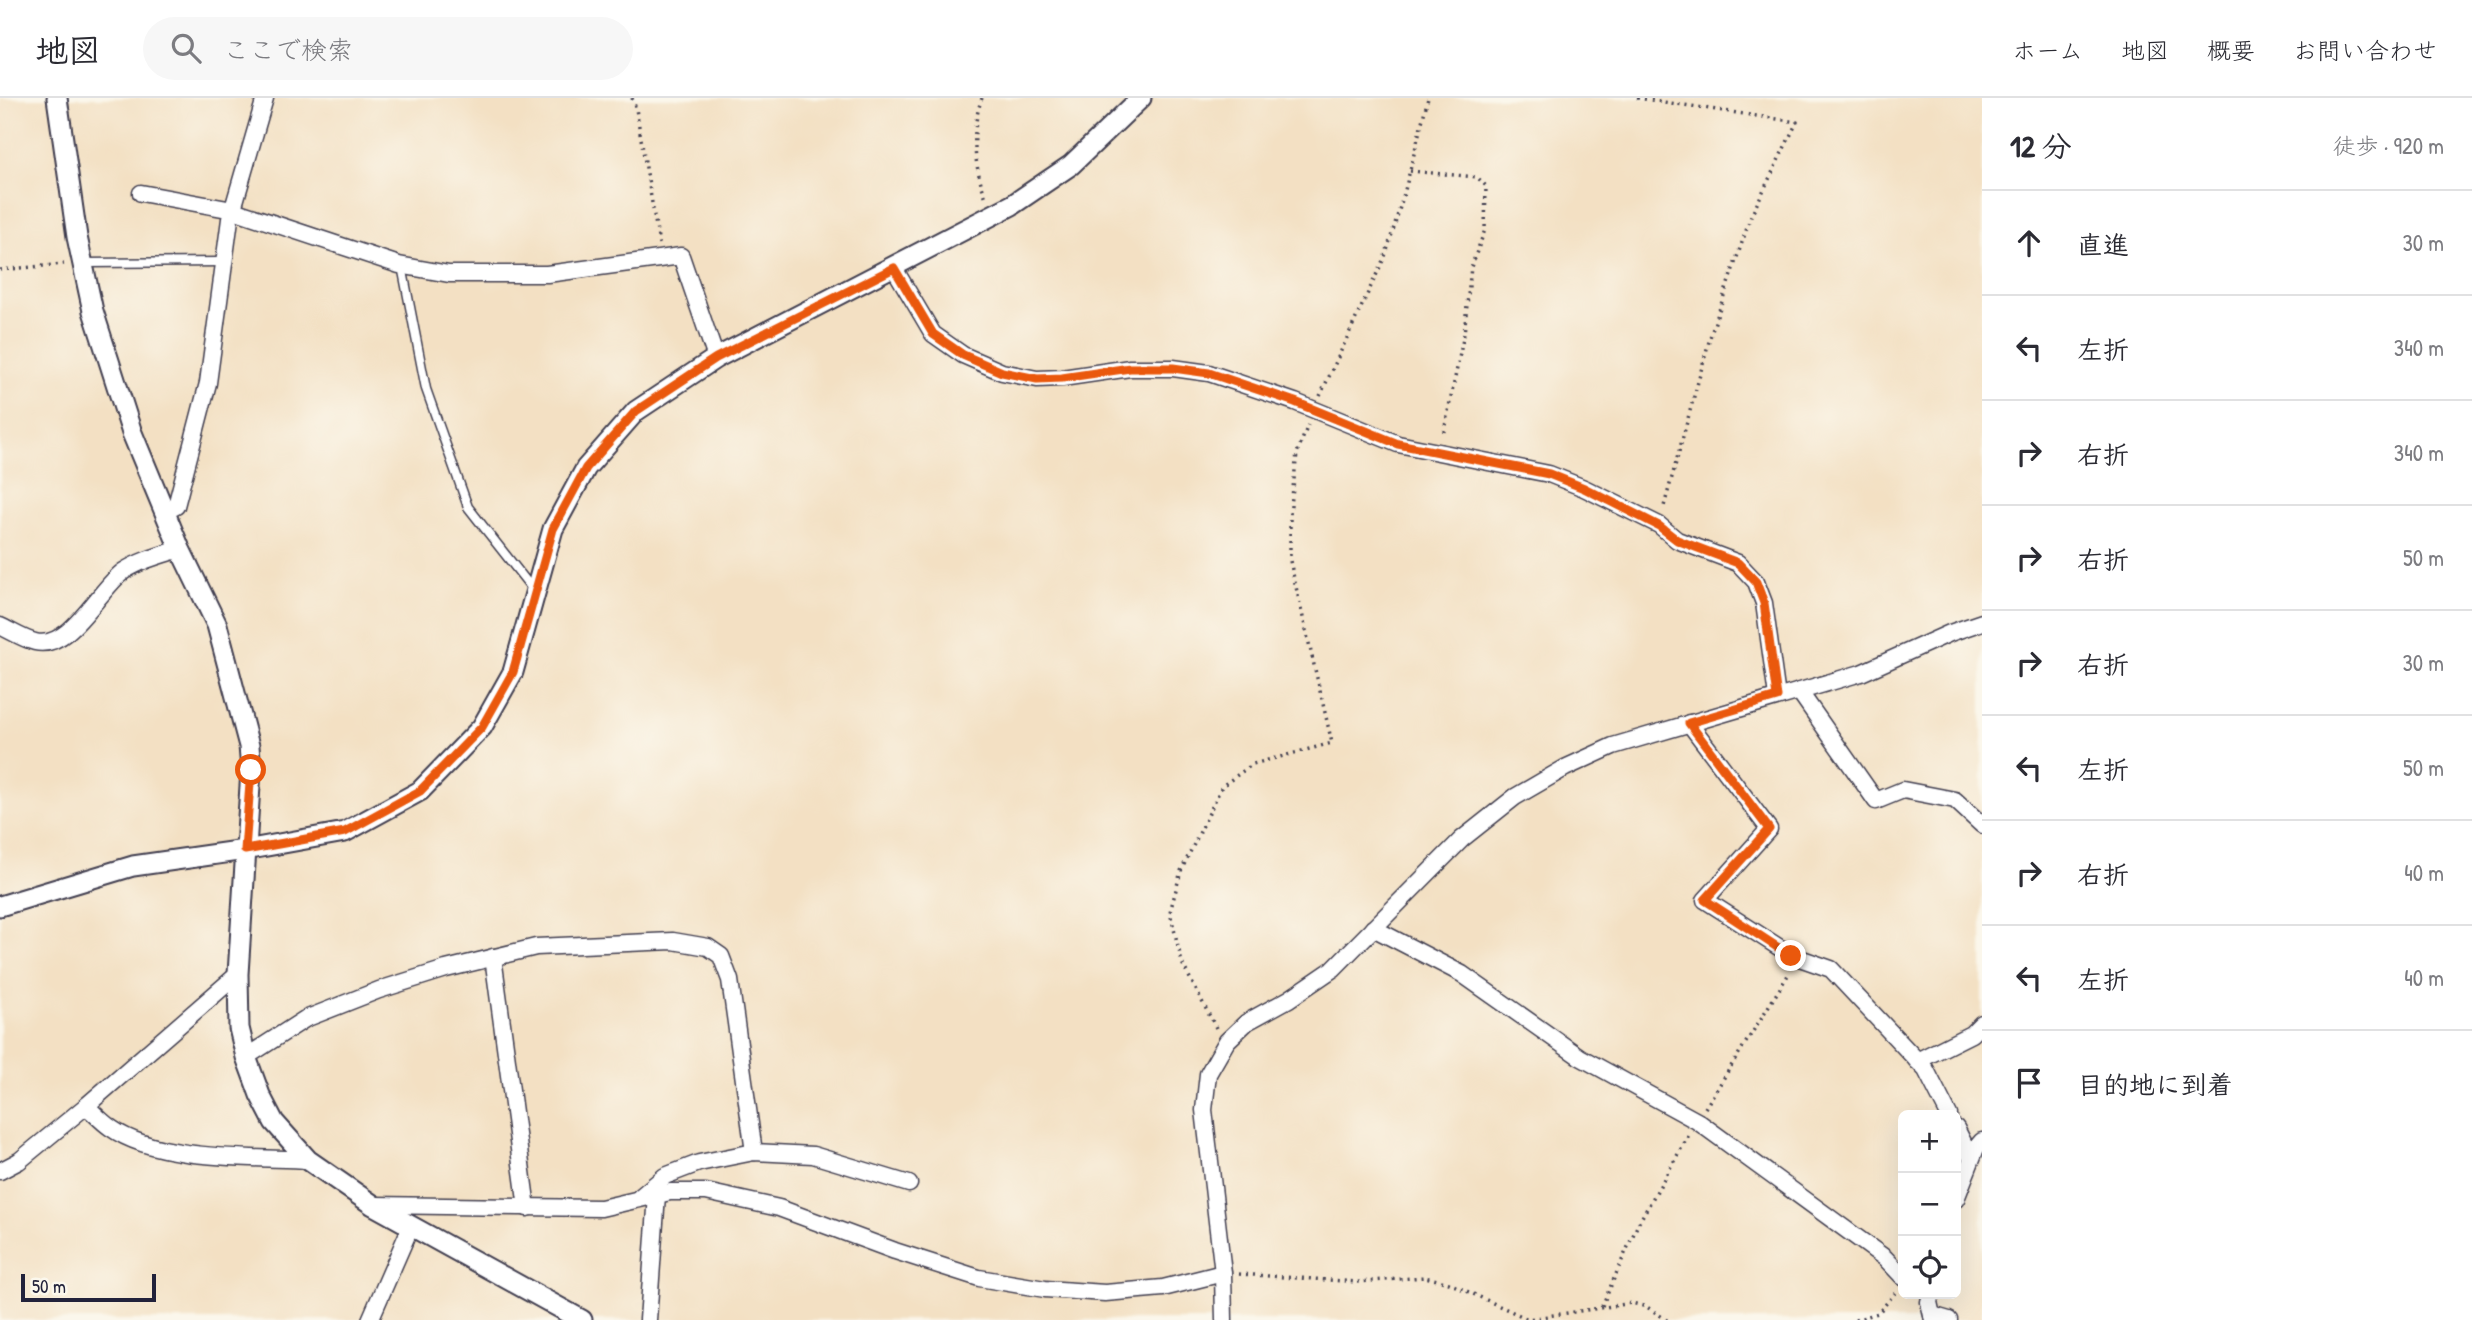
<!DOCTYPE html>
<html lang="ja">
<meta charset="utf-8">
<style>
:root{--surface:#fff;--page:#f7f7f7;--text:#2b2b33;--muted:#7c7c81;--line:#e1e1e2}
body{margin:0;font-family:"Patrick Hand","Klee One",sans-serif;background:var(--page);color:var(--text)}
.controls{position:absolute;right:21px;bottom:21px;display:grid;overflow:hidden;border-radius:10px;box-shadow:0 7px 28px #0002}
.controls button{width:63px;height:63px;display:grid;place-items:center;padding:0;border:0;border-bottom:2px solid var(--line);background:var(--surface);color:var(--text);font:35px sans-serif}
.scale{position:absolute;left:21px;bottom:18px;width:135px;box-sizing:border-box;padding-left:7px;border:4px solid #22223b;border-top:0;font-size:19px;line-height:24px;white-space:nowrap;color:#22223b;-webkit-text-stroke:5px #fbf7ec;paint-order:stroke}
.stop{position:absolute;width:21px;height:21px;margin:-16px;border:5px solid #ea580c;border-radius:50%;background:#fff}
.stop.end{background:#ea580c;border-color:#fff;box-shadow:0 2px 7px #0008}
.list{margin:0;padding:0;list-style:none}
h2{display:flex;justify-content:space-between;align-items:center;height:91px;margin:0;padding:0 28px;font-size:30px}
h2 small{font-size:23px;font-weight:400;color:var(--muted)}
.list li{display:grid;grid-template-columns:46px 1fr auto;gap:21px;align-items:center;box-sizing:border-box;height:105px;padding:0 28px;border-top:2px solid var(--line)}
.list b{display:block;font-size:26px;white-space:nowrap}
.list em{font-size:23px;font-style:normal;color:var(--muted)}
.icon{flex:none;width:38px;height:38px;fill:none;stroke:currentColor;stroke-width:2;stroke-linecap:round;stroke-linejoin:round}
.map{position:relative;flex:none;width:1982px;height:1222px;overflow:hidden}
header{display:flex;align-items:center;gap:42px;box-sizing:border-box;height:98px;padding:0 35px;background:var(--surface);border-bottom:2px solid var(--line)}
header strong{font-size:33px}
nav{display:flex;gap:38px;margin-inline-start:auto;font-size:24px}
.search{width:490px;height:63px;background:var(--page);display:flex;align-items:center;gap:18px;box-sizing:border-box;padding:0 24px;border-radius:38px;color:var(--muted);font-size:26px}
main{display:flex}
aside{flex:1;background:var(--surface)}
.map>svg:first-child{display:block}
</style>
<header>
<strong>地図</strong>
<div class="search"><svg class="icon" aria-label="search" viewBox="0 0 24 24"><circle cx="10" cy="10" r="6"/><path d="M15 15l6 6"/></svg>ここで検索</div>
<nav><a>ホーム</a><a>地図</a><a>概要</a><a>お問い合わせ</a></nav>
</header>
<main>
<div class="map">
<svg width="1982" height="1222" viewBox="0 0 1982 1222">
<rect width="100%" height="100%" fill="#fbf7ec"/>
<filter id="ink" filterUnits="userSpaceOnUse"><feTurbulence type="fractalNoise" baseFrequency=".0143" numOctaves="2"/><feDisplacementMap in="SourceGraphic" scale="14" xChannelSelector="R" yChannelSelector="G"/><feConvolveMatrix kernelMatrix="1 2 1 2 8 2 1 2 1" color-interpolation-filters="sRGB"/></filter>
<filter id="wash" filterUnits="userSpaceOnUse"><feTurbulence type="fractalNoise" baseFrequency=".00686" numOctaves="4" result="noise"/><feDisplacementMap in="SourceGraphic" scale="28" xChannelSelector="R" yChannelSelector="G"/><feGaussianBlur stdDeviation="1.57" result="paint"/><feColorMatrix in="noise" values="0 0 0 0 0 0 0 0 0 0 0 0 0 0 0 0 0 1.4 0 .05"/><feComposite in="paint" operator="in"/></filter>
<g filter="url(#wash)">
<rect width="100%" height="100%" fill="#f3e0c3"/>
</g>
<g filter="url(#ink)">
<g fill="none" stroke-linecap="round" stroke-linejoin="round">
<defs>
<g id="service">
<polyline points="84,165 224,164"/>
<polyline points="402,168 426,291 468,409 534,493"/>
</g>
<g id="minor">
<polyline points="141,95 233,112 399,167 449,176 547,176 681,158 716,260"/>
<polyline points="894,170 933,236 963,257 1002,274 1037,281 1062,280 1130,270 1173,270 1209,275 1295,304 1398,346 1549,376 1584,390 1659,427 1677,442 1738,465 1756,484 1764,505 1777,599"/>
<polyline points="166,413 176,408 208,285 230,121 265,0"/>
<path d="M 0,528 C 11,533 23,541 35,544 C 70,553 100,489 124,473 C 141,462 161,457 180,451"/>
<polyline points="1799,593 1876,703 1903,692 1955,702 1982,727"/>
<polyline points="1689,625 1769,731 1705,802 1791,857 1831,871 1926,972 1949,1017"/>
<polyline points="1373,830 1462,876 1580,959 1697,1023 1885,1160 1903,1179"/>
<polyline points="493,859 527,1110"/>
<polyline points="246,959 305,921 379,892 446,871 536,849 673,843 708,849 721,858 730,882 754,1054"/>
<polyline points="1917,963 1971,936 1982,925"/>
<path d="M 86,1008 C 94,1015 102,1024 111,1030 C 157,1063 252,1059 308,1062"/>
<polyline points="1956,1030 1971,1060"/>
<polyline points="0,1073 19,1063 86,1008 238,876"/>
<polyline points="640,1099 665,1078 699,1065 754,1054 813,1057 909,1086"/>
<polyline points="1956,1101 1976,1050 1982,1043"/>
<polyline points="373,1107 601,1110 670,1094 706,1094 779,1110 895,1153 979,1180 1045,1191 1105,1195 1163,1190 1223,1175"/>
<polyline points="1931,1196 1929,1204 1933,1222"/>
<polyline points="1932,1217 1949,1222"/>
<polyline points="370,1222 411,1128"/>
<polyline points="648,1222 657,1097"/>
<polyline points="1224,1222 1223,1175 1204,1012 1208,976 1227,943 1247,924 1289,901 1333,871 1462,741 1515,699 1565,670 1613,648 1861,575 1950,535 1982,524"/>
</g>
<g id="tertiary">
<polyline points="57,0 77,139 93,213 132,335 180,451 217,527 249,648 251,672 238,876 239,930 246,959 260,997 274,1024 308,1062 373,1107 582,1222"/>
<polyline points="0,808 133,768 245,752 345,734 420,693 482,629 513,574 553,431 586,370 636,313 716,260 1012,107 1071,67 1141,0"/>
</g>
</defs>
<use href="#service" stroke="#413e4f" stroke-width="11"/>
<use href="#minor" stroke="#413e4f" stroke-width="19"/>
<use href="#tertiary" stroke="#413e4f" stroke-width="23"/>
<g stroke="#413e4f" stroke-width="3.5" stroke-dasharray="2 5" stroke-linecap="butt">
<polyline points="632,0 636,11 659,146"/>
<path d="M 982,0 C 970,32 974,68 986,100"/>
<polyline points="1637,0 1797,24 1751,118 1711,236 1663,412"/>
<polyline points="1410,73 1477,79 1486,88 1485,132 1471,169 1464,236 1443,338"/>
<polyline points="0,172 64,166"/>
<polyline points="1320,298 1386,156 1405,92 1428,0"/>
<polyline points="1216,930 1182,865 1170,814 1181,773 1222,688 1253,666 1332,645 1290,463 1290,417 1297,355 1308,327"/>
<polyline points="1705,1010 1790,874"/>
<polyline points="1239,1176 1358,1184 1425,1179 1449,1185 1528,1221 1632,1205 1647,1209 1667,1222"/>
<polyline points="1602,1208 1638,1126 1689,1037"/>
<polyline points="1855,1222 1878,1215 1897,1193"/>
</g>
<use href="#service" stroke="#fff" stroke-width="8"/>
<use href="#minor" stroke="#fff" stroke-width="16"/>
<use href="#tertiary" stroke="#fff" stroke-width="19"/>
</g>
</g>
<g fill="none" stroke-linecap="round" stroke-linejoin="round" filter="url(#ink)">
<polyline stroke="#ea580c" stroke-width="9" points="251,672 245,752 345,734 420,693 482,629 513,574 553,431 586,370 636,313 716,260 894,170 933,236 963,257 1002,274 1037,281 1062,280 1130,270 1173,270 1209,275 1295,304 1398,346 1549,376 1584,390 1659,428 1677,442 1738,465 1756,484 1764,505 1777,599 1689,625 1769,731 1705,802 1791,858"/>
</g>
</svg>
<div class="controls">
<button>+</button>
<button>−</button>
<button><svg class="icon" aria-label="locate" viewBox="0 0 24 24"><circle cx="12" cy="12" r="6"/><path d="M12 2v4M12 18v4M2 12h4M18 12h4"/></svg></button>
</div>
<div class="scale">50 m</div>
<div class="stop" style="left:251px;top:672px"></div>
<div class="stop end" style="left:1791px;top:858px"></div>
</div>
<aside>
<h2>12 分<small>徒歩 · 920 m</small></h2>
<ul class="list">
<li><svg class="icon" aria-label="ahead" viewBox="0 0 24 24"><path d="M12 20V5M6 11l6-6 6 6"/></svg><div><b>直進</b></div><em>30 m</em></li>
<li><svg class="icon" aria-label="left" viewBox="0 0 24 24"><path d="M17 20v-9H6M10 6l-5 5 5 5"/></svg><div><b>左折</b></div><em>340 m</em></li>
<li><svg class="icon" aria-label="right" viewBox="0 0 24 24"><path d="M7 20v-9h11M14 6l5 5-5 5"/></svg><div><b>右折</b></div><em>340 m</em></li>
<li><svg class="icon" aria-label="right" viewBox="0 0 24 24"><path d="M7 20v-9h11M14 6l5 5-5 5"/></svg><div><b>右折</b></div><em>50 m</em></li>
<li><svg class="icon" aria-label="right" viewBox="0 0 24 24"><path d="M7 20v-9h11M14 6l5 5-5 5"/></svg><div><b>右折</b></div><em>30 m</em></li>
<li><svg class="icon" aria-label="left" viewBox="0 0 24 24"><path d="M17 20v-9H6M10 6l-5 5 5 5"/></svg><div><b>左折</b></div><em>50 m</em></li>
<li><svg class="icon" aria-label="right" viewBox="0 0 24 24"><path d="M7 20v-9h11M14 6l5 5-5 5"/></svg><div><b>右折</b></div><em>40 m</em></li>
<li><svg class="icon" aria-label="left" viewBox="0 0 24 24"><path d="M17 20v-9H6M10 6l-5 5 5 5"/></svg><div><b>左折</b></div><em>40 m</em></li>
<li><svg class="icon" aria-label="arrive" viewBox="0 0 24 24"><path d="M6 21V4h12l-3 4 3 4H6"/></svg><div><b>目的地に到着</b></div></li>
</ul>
</aside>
</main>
